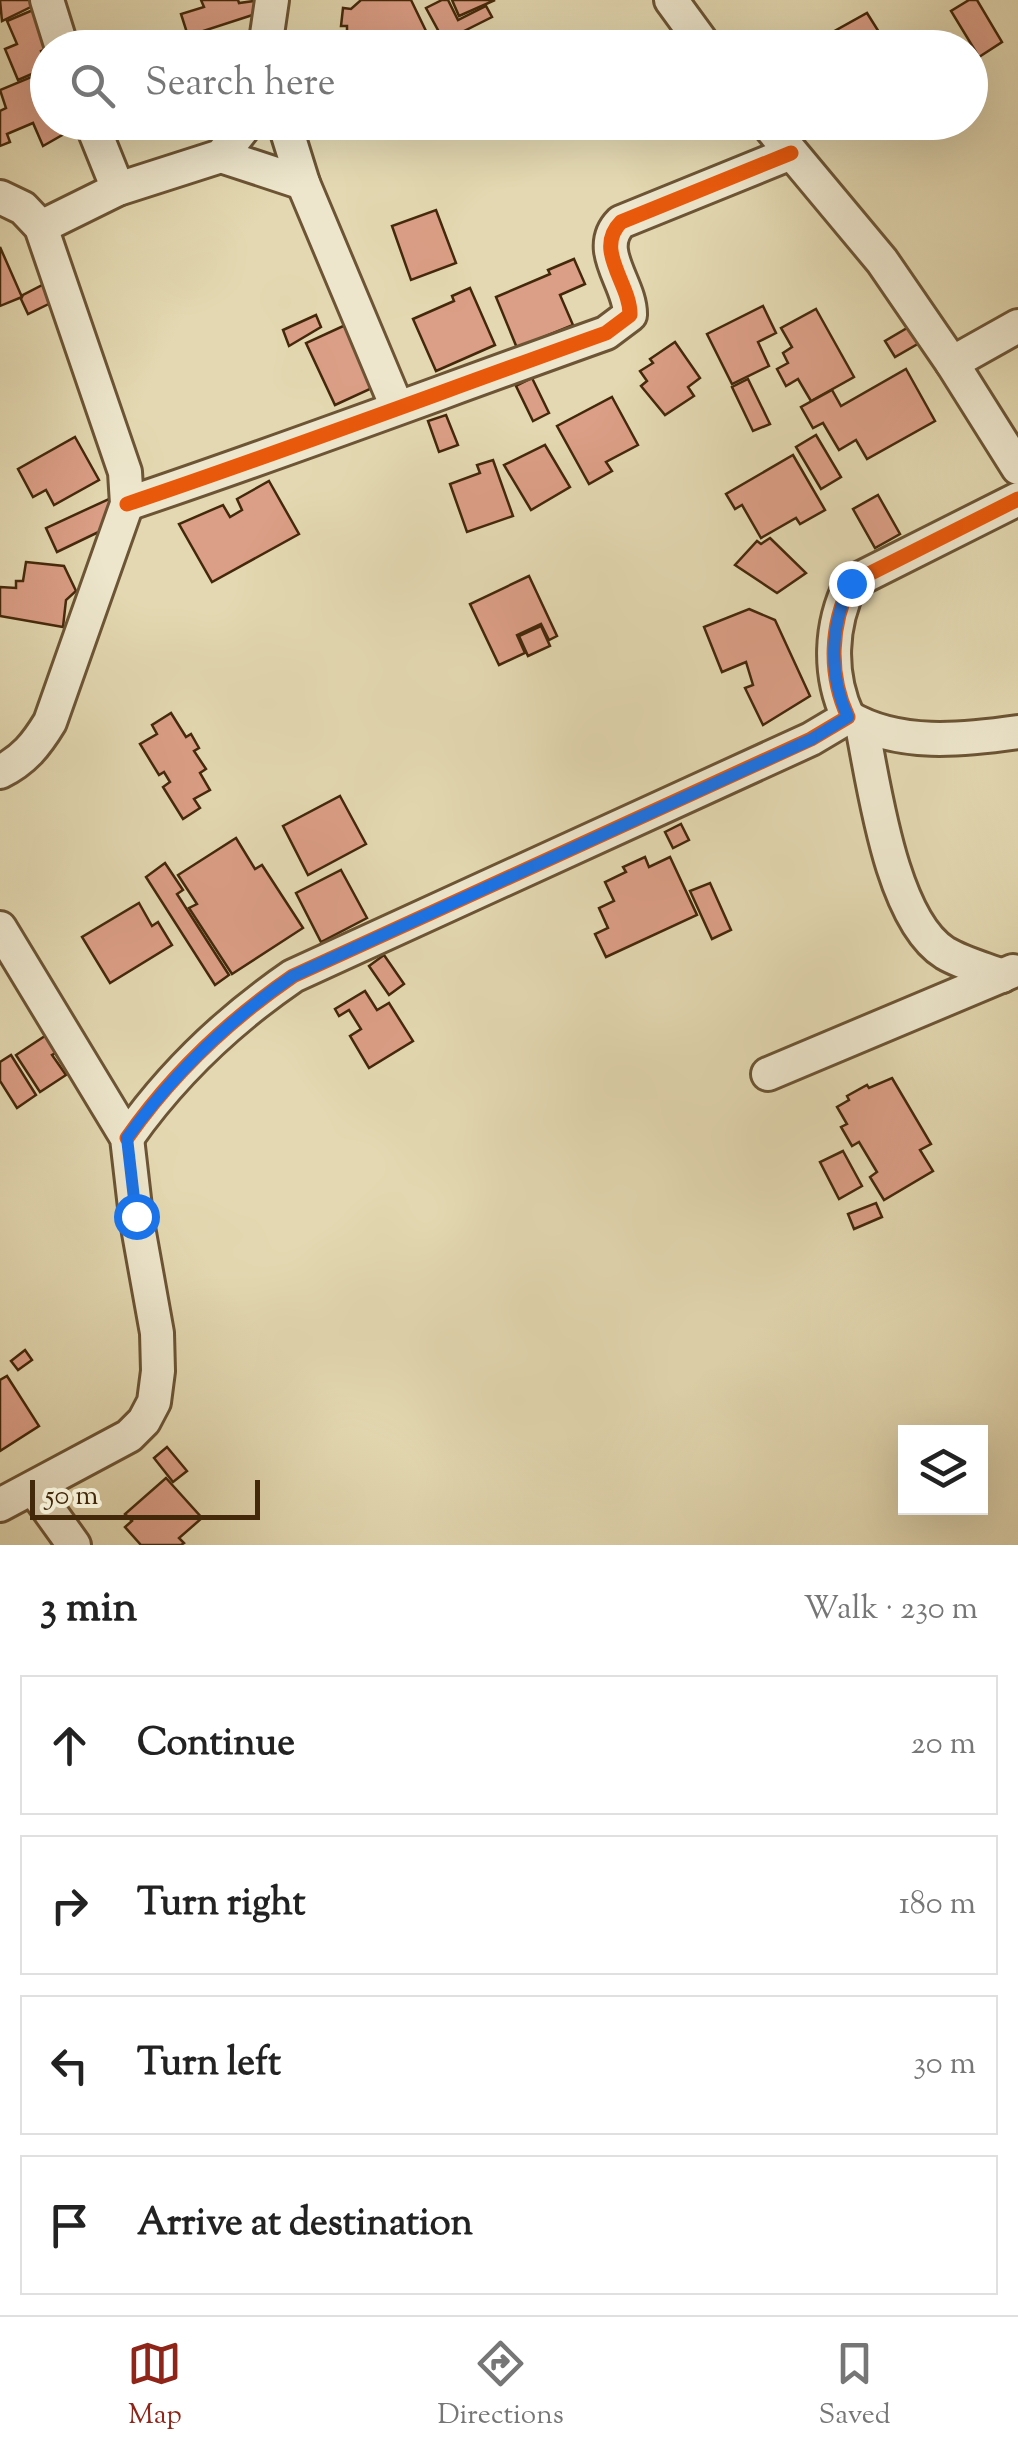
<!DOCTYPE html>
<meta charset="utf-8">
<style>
:root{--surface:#fff;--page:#f2f2f2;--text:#222;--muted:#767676;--line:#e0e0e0;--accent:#8f2418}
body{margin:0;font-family:"Sorts Mill Goudy",serif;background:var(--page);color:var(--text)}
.controls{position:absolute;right:30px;bottom:30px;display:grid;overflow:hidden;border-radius:0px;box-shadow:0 10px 40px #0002}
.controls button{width:90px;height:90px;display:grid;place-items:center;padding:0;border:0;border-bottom:2px solid var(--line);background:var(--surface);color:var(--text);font:50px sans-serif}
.scale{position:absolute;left:30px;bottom:25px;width:230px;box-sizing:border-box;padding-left:10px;border:5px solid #44280a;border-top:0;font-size:28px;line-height:35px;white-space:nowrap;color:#44280a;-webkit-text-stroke:8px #ede6cc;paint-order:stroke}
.stop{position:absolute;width:30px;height:30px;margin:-22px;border:8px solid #1a73e8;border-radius:50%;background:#fff}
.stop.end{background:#1a73e8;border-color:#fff;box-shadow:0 2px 10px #0008}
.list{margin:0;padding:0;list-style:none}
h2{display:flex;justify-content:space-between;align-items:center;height:130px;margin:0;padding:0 40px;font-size:42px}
h2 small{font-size:32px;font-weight:400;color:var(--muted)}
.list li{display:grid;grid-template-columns:65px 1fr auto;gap:30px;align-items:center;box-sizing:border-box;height:140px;margin:0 20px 20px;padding:0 20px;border:2px solid var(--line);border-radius:0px}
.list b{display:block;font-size:38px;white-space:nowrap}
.list em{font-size:32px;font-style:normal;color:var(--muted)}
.icon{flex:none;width:55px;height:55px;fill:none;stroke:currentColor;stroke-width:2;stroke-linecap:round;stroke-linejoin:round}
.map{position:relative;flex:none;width:1018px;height:1545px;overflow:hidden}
.search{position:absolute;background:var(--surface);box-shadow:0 10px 40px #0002;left:30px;right:30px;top:30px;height:110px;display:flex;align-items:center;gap:25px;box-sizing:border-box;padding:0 35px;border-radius:55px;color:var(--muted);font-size:38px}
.sheet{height:770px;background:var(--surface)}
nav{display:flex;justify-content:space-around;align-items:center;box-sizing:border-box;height:140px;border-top:2px solid var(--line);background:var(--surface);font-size:28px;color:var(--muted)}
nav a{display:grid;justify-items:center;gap:5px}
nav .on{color:var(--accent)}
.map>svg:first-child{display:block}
</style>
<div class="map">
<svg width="1018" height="1545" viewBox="0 0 1018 1545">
<rect width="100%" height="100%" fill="#e3d8b1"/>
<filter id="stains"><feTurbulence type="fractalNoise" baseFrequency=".002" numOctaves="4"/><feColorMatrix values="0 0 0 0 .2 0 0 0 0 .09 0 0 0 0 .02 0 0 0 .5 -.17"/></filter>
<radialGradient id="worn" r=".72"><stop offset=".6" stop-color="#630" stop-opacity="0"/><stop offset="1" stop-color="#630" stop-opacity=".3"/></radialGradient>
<g fill="#db9e86" stroke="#44280a" stroke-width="2.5">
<polygon points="0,0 40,0 41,2 2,21"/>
<polygon points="201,0 238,0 239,3 261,0 265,11 188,36 181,14 204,7"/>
<polygon points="361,0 411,0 426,31 397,48 339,48 339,36 347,36 347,26 341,26 343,8 351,9"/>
<polygon points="442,0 448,0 458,20 486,6 492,17 444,41 426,8"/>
<polygon points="452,0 495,0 459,16"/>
<polygon points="969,0 977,0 1002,42 979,57 951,11"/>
<polygon points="33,10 49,47 41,51 48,67 18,80 5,49 17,44 7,21"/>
<polygon points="867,13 889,48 816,48 813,43"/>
<polygon points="48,70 48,122 58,122 64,134 43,146 33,123 7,134 10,142 0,146 0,111 6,108 0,90"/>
<polygon points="815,122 844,122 825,136"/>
<polygon points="436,210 456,263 411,280 392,226"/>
<polygon points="0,247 22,297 0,306"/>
<polygon points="574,259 585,284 560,295 573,325 517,348 496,297 550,274 548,270"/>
<polygon points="56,278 65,296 28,314 21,299 23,295"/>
<polygon points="470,288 495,345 436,371 413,319 454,301 452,296"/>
<polygon points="763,306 776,333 758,342 769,366 732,384 707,334"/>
<polygon points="816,309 854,377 811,401 798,379 786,386 777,369 788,363 783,353 792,347 781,328"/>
<polygon points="316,315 321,327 289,346 283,330"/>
<polygon points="919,321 928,338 895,357 885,341"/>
<polygon points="352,322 381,384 335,405 306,343"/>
<polygon points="675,342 700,378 688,387 694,396 665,415 641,386 647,381 640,371 653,363 650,359"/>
<polygon points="906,369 935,421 867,459 856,440 839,450 823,423 813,428 801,407 832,390 841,406"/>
<polygon points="532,378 549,413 533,421 516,386"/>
<polygon points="748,379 770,424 753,431 732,387"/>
<polygon points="612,397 638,445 606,462 612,471 589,484 557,426"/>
<polygon points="446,415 458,445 439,452 428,421"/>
<polygon points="816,435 841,477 821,489 796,447"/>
<polygon points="75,437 99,480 54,505 46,490 33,497 18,469"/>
<polygon points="545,445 570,487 531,510 504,465"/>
<polygon points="793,455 825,510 800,524 796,518 761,538 742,505 735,509 726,494"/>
<polygon points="493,460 513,516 467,532 450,484 480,473 477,465"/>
<polygon points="269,481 299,534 212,582 179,524 223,505 230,517 242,510 237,499"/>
<polygon points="122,493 111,526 57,552 46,528"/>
<polygon points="878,495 900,534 875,548 853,509"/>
<polygon points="770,538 806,573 777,593 735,565 757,541 761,544"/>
<polygon points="26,562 64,566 76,591 66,600 63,627 0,616 0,587 16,588 16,581 23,581"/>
<polygon points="529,576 557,636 549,640 541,624 517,635 525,653 499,665 470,604"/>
<polygon points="749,609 775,620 810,696 763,725 745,688 753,685 746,662 722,672 704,627"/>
<polygon points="541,626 550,646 528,656 519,636"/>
<polygon points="171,713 186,737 191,734 199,748 194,751 206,769 200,773 210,790 194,799 200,808 183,819 163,787 170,782 164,772 159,775 140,744 157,734 152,725"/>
<polygon points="340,796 366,844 308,875 283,826"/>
<polygon points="681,824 689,840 673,848 665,832"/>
<polygon points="236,838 255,869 262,865 303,928 232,974 189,908 197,904 178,875"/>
<polygon points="645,857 649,867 670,857 697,915 606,957 595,934 608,928 599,908 614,901 605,882 626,872 623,867"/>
<polygon points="165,863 183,890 177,894 229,975 215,985 146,877"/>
<polygon points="341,870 367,918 321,942 296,893"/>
<polygon points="710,883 731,930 712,939 690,891"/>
<polygon points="139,903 152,926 158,922 172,945 110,983 82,937"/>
<polygon points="384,955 404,984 389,995 369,966"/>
<polygon points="365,991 377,1010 389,1003 413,1041 369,1068 350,1036 361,1029 349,1010 339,1016 335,1009"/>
<polygon points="51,1032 63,1049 52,1055 66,1075 40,1092 16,1055"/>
<polygon points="11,1055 36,1095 17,1108 0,1081 0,1062"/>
<polygon points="892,1078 931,1144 920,1150 933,1171 884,1200 870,1177 877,1172 859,1142 852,1146 841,1127 847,1124 837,1107 849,1100 847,1096 867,1085 869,1088"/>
<polygon points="843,1151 862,1186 839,1199 820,1162"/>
<polygon points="876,1203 882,1217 854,1229 848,1214"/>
<polygon points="25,1350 32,1360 18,1370 11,1361"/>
<polygon points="7,1376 39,1426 0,1451 0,1380"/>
<polygon points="167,1447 187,1471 173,1482 154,1458"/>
<polygon points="166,1478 202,1518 179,1538 184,1543 181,1545 141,1545 125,1527 132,1521 125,1514"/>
</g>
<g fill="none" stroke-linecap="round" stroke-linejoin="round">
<defs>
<g id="minor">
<polyline points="47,0 62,48"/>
<polyline points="671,0 706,48"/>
<polyline points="265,48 272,0"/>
<polyline points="91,122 118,189"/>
<polyline points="284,122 303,183 397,407"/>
<polyline points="766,122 882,261 952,363 1018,468"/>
<polyline points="221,156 303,183"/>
<path d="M 0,197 L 23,208 L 41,227 L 125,472 L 127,504 L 50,722 C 36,745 24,760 0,772"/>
<polyline points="41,227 118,189 221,156 248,122"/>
<polyline points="952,363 1018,326"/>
<path d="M 127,504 C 288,450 446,390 606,333 L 630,315 C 631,284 593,250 621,222 L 791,153"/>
<path d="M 848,717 C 898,747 963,740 1018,732"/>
<path d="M 862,726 C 874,785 891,919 945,953 C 962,963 984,969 1002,976"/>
<polyline points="0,928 127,1138 136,1216 157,1333 158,1371 154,1402 144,1421 129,1436 0,1505"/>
<polyline points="768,1074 1013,971"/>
<path d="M 127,1138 C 172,1074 229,1020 293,976 L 811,739 L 848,717 C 828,674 830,625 851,583 L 1018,499"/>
<polyline points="33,1488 74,1545"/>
</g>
</defs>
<use href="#minor" stroke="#6c5434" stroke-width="38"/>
<use href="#minor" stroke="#ede6cc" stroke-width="32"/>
<defs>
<g id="cycleway">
<path d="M 127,504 C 288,450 446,390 606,333 L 630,315 C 631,284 593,250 621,222 L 791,153"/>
<path d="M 127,1138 C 172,1074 229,1020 293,976 L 811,739 L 848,717 C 828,674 830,625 851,583 L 1018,499"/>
</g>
</defs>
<use href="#cycleway" stroke="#ede6cc" stroke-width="21"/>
<use href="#cycleway" stroke="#e8590c" stroke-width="15"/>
</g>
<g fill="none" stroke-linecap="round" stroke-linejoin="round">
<path stroke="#1a73e8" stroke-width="12" d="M 136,1216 L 127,1138 C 173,1074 229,1020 293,976 L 812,739 L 848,717 C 828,674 830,625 851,583"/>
</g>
<rect width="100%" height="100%" filter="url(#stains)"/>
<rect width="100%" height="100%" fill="url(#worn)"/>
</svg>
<div class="controls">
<button><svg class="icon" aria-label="layers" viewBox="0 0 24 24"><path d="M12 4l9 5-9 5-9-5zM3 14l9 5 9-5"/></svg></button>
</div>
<div class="scale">50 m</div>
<div class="stop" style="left:136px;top:1216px"></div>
<div class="stop end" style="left:851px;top:583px"></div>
<div class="search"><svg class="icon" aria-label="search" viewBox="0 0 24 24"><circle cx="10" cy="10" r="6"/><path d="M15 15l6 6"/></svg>Search here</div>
</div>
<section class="sheet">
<h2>3 min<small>Walk · 230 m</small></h2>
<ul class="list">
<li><svg class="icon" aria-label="ahead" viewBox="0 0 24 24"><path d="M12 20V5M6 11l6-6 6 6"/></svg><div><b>Continue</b></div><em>20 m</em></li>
<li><svg class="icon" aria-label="right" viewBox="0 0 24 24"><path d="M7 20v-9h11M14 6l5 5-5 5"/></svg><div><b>Turn right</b></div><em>180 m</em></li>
<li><svg class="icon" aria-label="left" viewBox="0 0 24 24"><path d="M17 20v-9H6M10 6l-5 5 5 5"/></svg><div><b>Turn left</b></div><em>30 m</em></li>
<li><svg class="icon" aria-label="arrive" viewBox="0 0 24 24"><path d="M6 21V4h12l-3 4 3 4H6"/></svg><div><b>Arrive at destination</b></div></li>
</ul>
</section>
<nav>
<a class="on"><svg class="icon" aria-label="map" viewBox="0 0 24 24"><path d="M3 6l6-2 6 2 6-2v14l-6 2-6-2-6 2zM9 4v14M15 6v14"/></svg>Map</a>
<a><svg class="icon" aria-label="directions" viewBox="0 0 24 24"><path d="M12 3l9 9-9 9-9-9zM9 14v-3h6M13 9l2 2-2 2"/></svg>Directions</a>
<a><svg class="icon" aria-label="saved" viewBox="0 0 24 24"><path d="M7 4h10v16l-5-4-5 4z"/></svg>Saved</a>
</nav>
